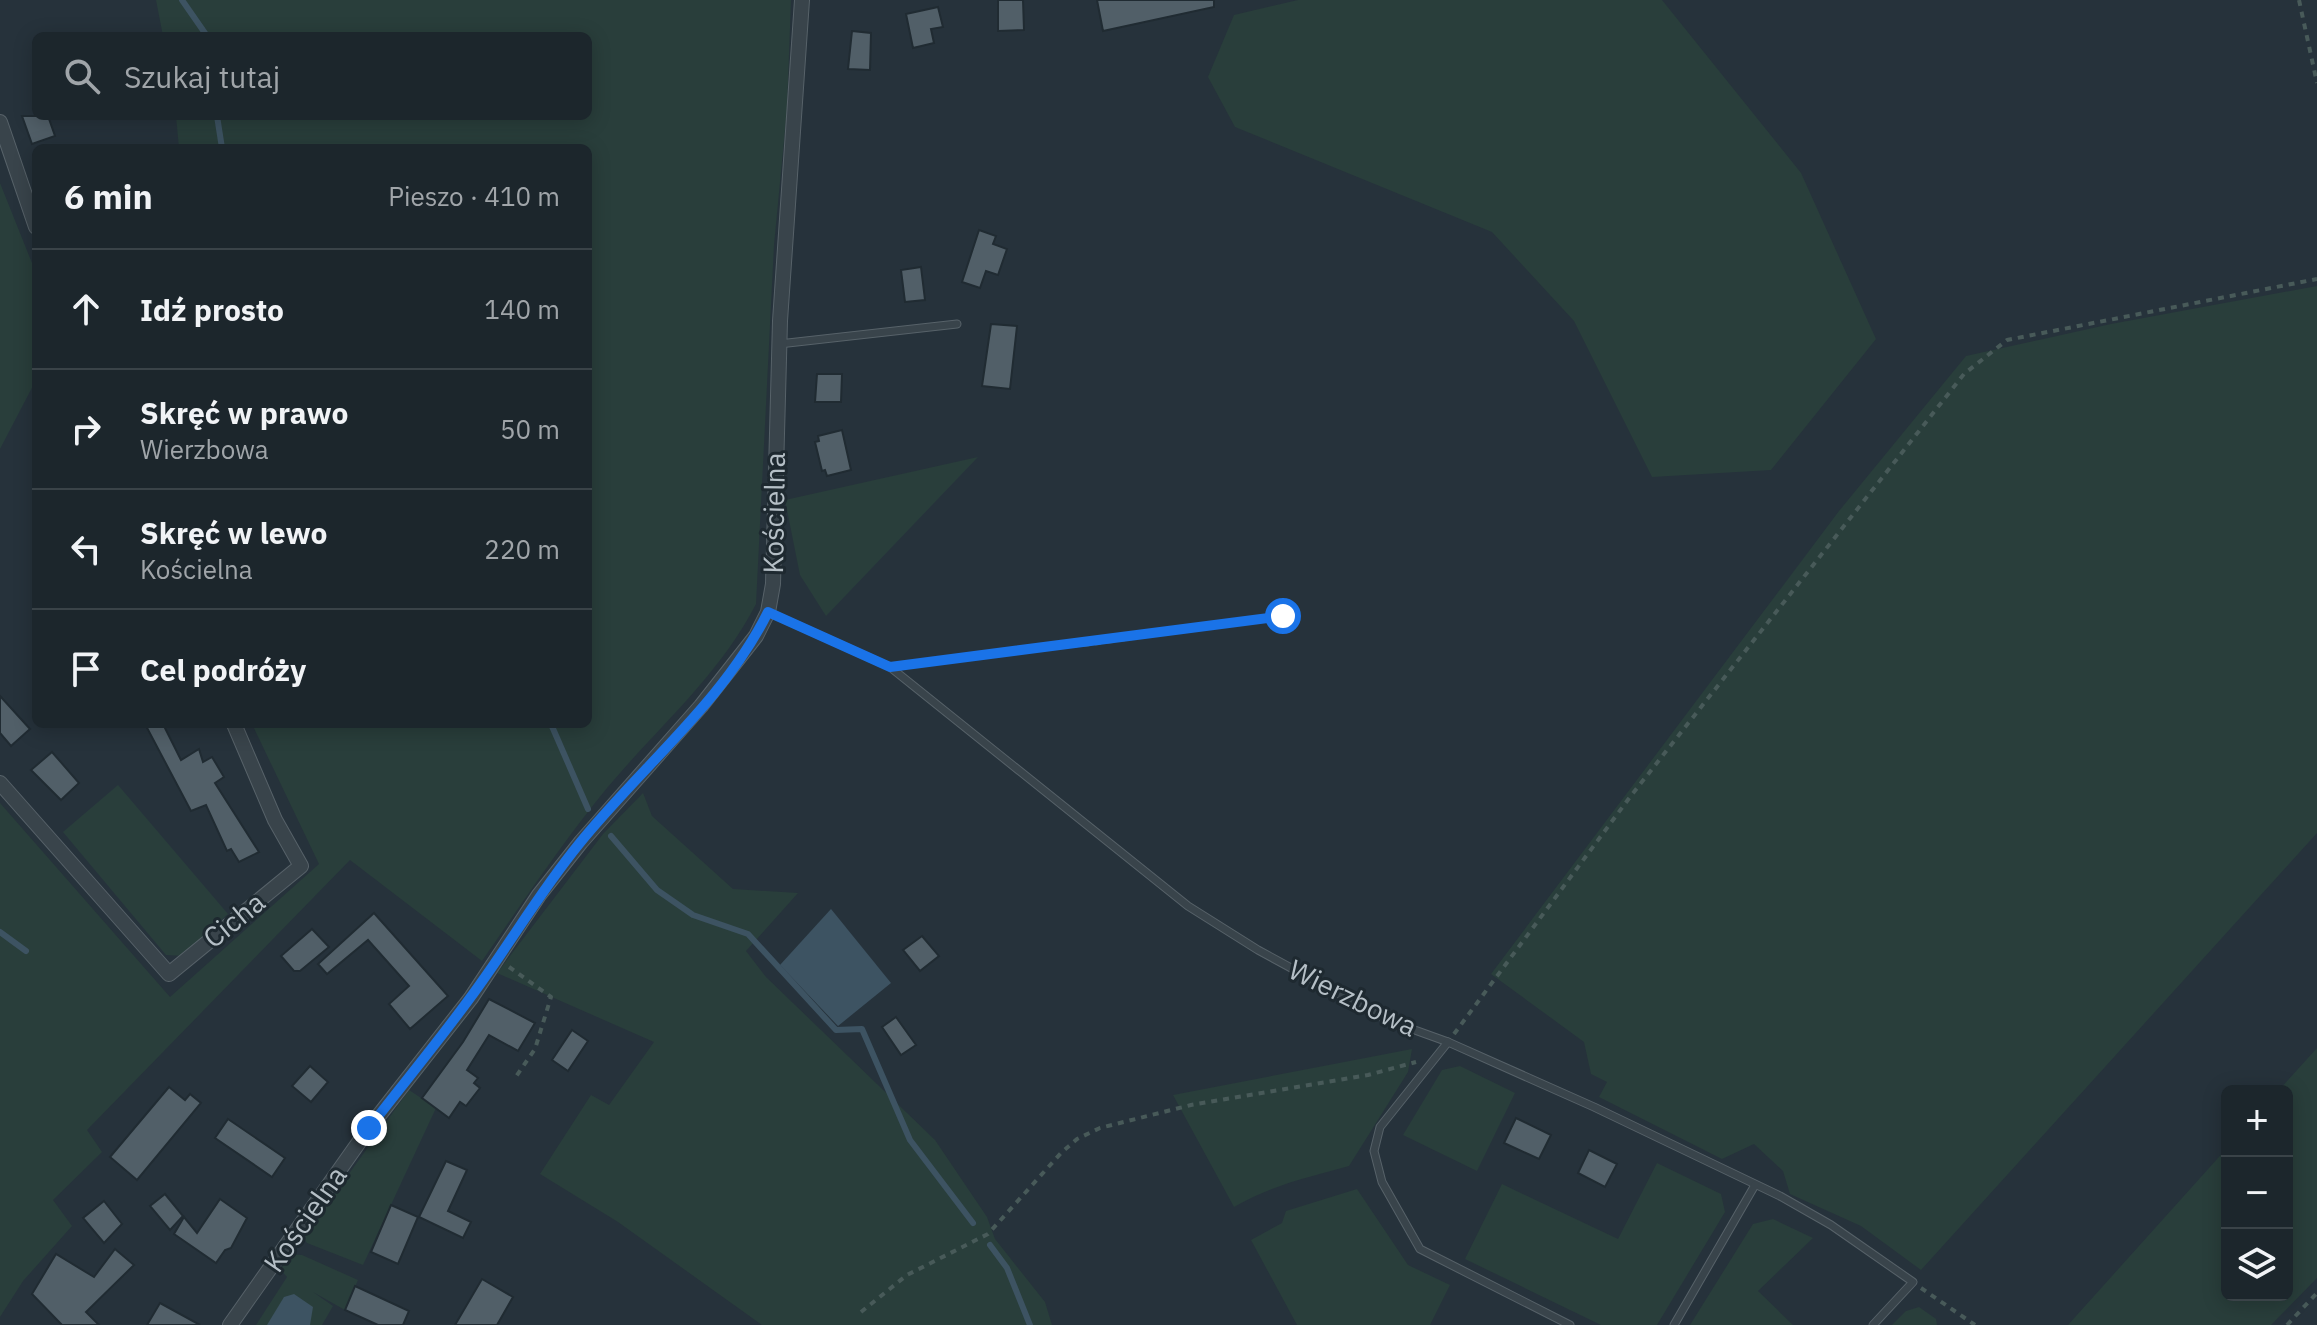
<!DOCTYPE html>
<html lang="pl">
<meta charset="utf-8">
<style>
:root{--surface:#1c262c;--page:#252e34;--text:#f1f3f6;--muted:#a0a5a9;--line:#3a4348}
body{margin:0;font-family:"IBM Plex Sans",sans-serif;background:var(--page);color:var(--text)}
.controls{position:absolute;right:24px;bottom:24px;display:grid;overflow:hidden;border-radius:12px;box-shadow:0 4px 20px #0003}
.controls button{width:72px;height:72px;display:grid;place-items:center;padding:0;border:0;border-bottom:2px solid var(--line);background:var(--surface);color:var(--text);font:40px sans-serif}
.stop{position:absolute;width:24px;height:24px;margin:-18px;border:6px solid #1a73e8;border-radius:50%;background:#fff}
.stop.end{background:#1a73e8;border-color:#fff;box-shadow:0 2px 8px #0008}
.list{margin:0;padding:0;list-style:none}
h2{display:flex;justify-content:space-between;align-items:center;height:104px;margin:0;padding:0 32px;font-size:34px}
h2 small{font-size:26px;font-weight:400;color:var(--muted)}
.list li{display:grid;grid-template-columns:52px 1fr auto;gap:24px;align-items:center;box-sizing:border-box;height:120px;padding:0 32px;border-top:2px solid var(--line)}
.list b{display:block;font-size:30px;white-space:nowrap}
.list p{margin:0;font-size:26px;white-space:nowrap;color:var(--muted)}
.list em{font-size:26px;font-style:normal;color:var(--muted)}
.icon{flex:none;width:44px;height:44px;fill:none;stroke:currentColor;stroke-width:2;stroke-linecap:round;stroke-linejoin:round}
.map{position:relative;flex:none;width:2317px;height:1325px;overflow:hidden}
.search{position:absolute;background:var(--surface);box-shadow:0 4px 20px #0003;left:32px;top:32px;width:560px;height:88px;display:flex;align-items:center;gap:20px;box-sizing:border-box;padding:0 28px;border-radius:12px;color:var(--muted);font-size:30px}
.panel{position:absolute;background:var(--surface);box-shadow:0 4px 20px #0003;left:32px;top:144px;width:560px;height:584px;border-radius:12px}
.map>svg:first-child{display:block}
</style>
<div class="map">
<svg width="2317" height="1325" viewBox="0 0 2317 1325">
<rect width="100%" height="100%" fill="#26323b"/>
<g fill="#293e3b">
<path d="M 156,0 L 791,0 L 787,109 L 774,245 L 756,604 C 719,676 658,727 607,788 C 562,843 522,903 482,961 L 350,860 L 87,1130 L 102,1152 L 53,1200 L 72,1226 L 23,1281 L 0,1317 L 0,803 L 170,997 L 319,864 L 252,724 L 588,724 L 588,148 L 179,148 L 176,116 L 588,116 L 588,36 L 163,36 Z"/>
<polygon points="1298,0 1662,0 1801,173 1876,339 1771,470 1652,477 1574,321 1492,232 1235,127 1208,77 1234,15"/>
<polygon points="0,183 36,273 36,380 0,449"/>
<polygon points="2317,286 2317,833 1921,1270 1861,1226 1790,1194 1783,1171 1754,1144 1722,1159 1599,1097 1607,1082 1591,1074 1584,1042 1491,974 1839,511 1966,356 2111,324"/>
<polygon points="978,457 826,616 800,575 785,500"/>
<polygon points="118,785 228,914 184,956 166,955 63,832"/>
<polygon points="643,793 652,816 733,889 798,893 746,951 766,977 935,1140 987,1217 995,1239 1045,1302 1052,1325 762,1325 618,1222 540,1174 591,1095 609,1105 654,1042 497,973 603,834"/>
<polygon points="2317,1048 2317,1278 2271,1325 2068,1325 2227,1148 2227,1295 2287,1295 2287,1091 2278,1091"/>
<path d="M 1412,1049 L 1408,1072 L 1349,1166 C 1309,1177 1269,1186 1234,1207 L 1173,1095 Z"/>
<polygon points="1460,1066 1515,1093 1477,1171 1403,1135 1442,1070"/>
<polygon points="409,1090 436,1108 363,1265 307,1243 303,1238"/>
<polygon points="1657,1163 1721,1194 1725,1212 1657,1325 1601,1325 1465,1259 1502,1184 1618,1239"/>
<polygon points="1357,1189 1408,1265 1450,1285 1430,1325 1297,1325 1251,1240 1282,1223 1286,1211"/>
<polygon points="1773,1219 1813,1238 1758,1291 1793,1325 1690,1325 1753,1224"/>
<polygon points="288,1254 302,1255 358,1280 345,1310 313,1292 333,1306 322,1325 256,1325 287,1277 281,1270"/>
<polygon points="1919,1307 1936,1319 1937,1325 1892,1325 1906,1311"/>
</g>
<g fill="#3d5362">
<polygon points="831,909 891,983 838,1026 780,965"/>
<polygon points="294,1294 313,1307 310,1325 267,1325 284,1297"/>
</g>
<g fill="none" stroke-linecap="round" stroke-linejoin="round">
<g stroke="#3d5362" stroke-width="6">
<polyline points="182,0 207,36"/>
<polyline points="217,116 222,148"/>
<polyline points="551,724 588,809"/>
<polyline points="611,836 657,890 693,915 748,934 836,1030 862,1029 910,1140 973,1223"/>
<polyline points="0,932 26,951"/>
<polyline points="990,1245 1007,1268 1030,1325"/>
</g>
</g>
<g fill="#515f68" stroke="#202b32" stroke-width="2">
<polygon points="998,0 1023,0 1024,30 998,31"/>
<polygon points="1097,0 1214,0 1214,7 1103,31"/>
<polygon points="938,7 943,27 931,29 934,43 913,48 906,14"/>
<polygon points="852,31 871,33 870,70 848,69"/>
<polygon points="22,116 48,116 55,136 32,144"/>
<polygon points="979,230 996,236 993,244 1007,249 998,275 986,271 980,288 962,282"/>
<polygon points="921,267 925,300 905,302 901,270"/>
<polygon points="991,324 1017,326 1010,389 982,386"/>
<polygon points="817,374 842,374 841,402 815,402"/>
<polygon points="842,430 851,470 827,476 825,470 822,471 815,442 819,441 818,436"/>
<polygon points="0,696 30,729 11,746 0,733"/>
<polygon points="145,724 163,724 181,760 199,749 203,762 212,757 224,777 215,783 259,852 239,862 231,849 227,851 206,805 191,811"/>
<polygon points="52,752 79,783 61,800 31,770"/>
<polygon points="374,913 448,996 410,1029 389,1004 409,986 368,940 327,974 318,964"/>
<polygon points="312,929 329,947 300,971 294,971 281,956"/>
<polygon points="922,936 939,956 920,971 903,950"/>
<polygon points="489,999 535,1023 518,1051 489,1035 467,1070 478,1078 474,1083 480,1088 466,1106 460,1102 449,1118 422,1098 463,1042"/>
<polygon points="896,1017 916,1045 901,1055 882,1027"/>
<polygon points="572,1030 588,1041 568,1071 552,1060"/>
<polygon points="310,1066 328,1082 311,1102 292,1086"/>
<polygon points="169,1087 185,1100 190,1094 201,1103 137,1180 110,1157"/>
<polygon points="1516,1118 1551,1135 1539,1159 1504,1143"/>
<polygon points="228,1119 285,1158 272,1177 215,1138"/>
<polygon points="1589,1150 1617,1164 1605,1187 1578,1173"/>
<polygon points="446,1161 467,1170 448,1211 471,1222 463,1238 419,1217"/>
<polygon points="165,1194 183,1216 170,1230 150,1206"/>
<polygon points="220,1199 247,1218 231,1248 225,1250 216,1263 174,1234 184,1217 197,1233"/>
<polygon points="104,1201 122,1224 104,1243 83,1218"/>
<polygon points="391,1205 418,1217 398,1264 371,1252"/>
<polygon points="115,1249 134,1265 86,1312 99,1325 62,1325 32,1294 56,1254 94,1277"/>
<polygon points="482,1279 513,1297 497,1325 455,1325"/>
<polygon points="355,1286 409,1311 403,1325 378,1325 345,1310"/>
<polygon points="160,1303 200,1325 147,1325"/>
</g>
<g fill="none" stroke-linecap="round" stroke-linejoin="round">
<defs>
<g id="lane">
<polyline points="779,344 957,324"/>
<polyline points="768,612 890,667 1188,906 1258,950 1387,1020 1448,1042 1594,1107 1780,1196 1831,1225 1913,1282 1873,1325"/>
<polyline points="1448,1042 1380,1127 1374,1151 1382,1182 1420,1249 1570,1325"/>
<polyline points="1674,1325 1755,1185"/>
</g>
<g id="street">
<polyline points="0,122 36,227"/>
<polyline points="0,783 169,974 301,866 275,820 234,724"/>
<polyline points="230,1325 369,1128 471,998 539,895 581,842 701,706 756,636 768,612 773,584 780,321 802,0"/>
</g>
</defs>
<use href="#lane" stroke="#576269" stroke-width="9"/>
<use href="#street" stroke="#576269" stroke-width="16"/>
<g stroke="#485a59" stroke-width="4" stroke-dasharray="6 6" stroke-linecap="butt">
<polyline points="2299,0 2317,83"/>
<polyline points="904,663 1092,644 1283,616"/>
<polyline points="509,967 551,997 535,1049 515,1078"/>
<polyline points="1454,1034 1630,797 1964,374 2007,340 2317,279"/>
<polyline points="1921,1288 1975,1325"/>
<polyline points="861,1312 907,1275 988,1234 1061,1153 1077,1139 1100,1128 1191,1105 1368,1075 1416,1062"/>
<polyline points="2287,1325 2317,1293"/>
</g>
<use href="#lane" stroke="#39444b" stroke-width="7"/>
<use href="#street" stroke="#39444b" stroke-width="14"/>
</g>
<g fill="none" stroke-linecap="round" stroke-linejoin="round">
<path stroke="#1a73e8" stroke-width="10" d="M 369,1128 C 402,1085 438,1042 470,998 C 508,947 539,893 579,844 C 641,767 724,701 768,612 L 890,667 L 1283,616"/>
</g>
<g text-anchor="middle" stroke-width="6" stroke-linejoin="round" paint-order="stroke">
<g font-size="28" fill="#b5bfc6" stroke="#1e2930">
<text transform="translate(774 513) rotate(-89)" y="10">Kościelna</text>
<text transform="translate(234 920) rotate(-39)" y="10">Cicha</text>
<text transform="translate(1353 998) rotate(26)" y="10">Wierzbowa</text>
<text transform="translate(305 1219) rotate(-55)" y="10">Kościelna</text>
</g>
</g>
</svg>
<div class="controls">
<button>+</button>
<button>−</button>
<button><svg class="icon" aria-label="layers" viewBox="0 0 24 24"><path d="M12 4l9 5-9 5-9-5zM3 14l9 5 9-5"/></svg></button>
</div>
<div class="stop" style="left:1283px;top:616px"></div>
<div class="stop end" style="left:369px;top:1128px"></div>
<div class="search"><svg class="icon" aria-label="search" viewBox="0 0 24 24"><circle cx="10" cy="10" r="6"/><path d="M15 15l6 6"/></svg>Szukaj tutaj</div>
<section class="panel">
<h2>6 min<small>Pieszo · 410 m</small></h2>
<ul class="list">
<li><svg class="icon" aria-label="ahead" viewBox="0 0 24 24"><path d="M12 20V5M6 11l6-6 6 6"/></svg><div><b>Idź prosto</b></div><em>140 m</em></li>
<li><svg class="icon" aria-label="right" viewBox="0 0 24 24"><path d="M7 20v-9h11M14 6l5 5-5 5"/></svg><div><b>Skręć w prawo</b><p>Wierzbowa</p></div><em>50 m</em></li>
<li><svg class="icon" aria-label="left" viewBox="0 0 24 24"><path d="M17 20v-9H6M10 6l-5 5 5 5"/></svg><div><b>Skręć w lewo</b><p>Kościelna</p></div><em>220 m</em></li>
<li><svg class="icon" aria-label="arrive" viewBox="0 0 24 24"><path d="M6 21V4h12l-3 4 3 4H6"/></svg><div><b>Cel podróży</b></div></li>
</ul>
</section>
</div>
